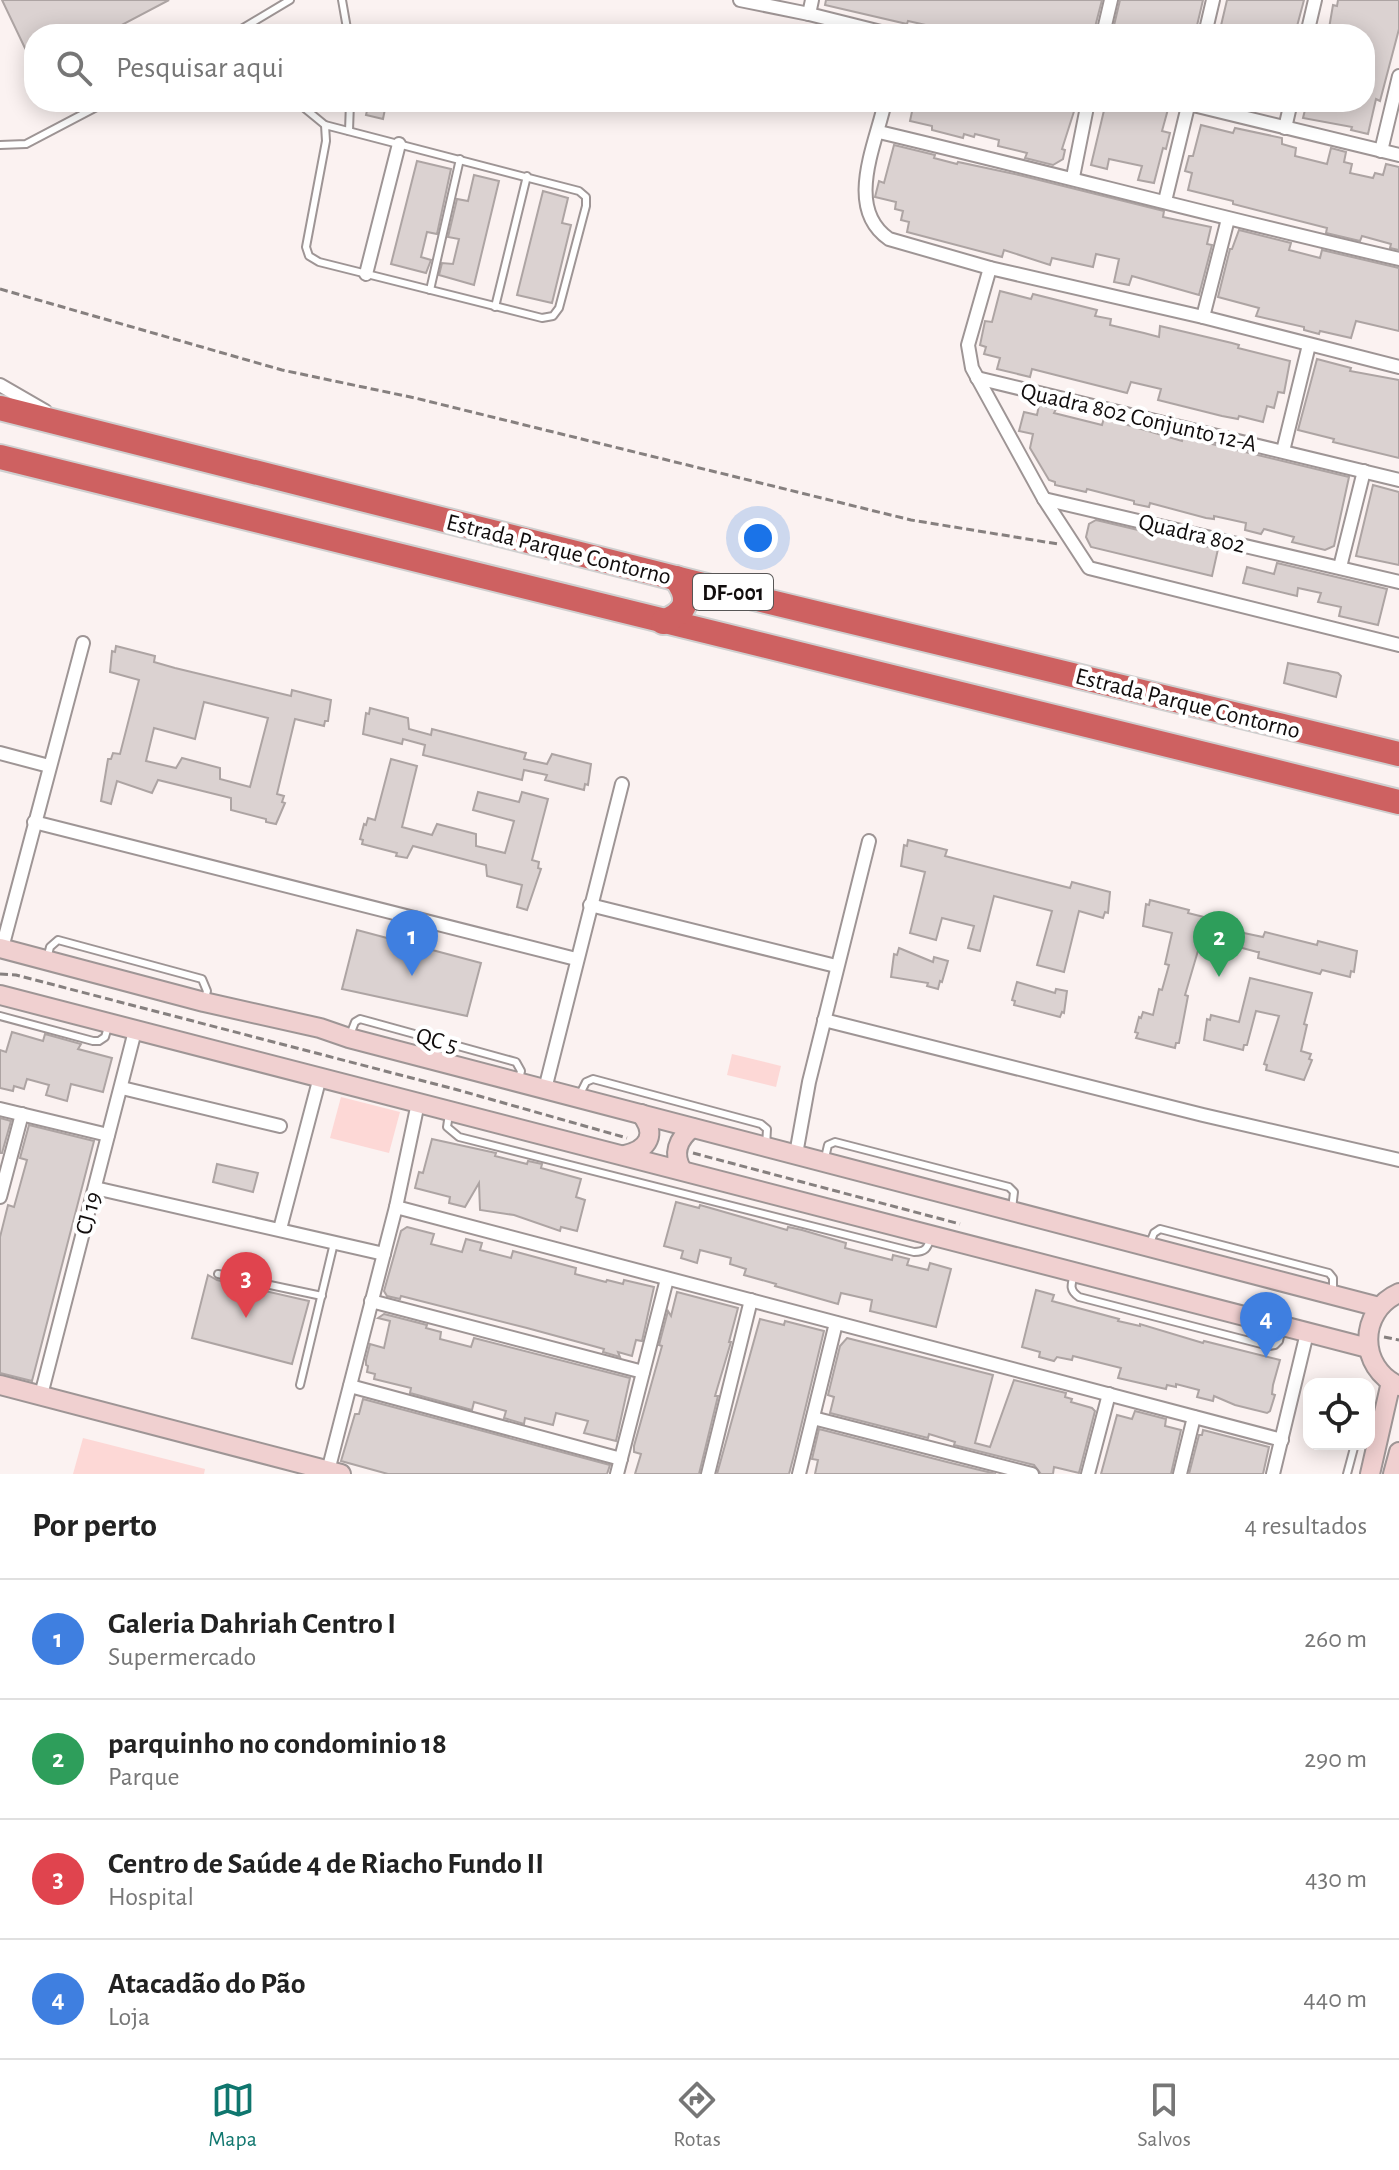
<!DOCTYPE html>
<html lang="pt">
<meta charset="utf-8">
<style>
:root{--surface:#fff;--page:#f2f2f2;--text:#222;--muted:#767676;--line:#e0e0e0;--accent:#0f766e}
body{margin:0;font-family:"Alegreya Sans",sans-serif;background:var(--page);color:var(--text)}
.controls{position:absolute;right:24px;bottom:24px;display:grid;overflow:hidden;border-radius:16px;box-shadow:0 4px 20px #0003}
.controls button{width:72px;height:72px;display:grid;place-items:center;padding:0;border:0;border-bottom:2px solid var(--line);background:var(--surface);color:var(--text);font:40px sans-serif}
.you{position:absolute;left:758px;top:538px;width:28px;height:28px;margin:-20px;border:6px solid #fff;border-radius:50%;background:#1a73e8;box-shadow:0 0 0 12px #1a73e833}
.badge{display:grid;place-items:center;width:52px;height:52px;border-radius:50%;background:var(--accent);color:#fff;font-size:26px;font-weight:700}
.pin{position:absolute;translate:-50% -66px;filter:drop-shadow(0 2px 4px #0008)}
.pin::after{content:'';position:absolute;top:42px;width:28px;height:24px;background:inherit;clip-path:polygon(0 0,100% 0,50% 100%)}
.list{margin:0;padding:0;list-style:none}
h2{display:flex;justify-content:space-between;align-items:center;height:104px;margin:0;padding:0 32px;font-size:34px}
h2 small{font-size:26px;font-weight:400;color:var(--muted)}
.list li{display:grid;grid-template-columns:52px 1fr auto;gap:24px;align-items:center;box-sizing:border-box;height:120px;padding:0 32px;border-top:2px solid var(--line)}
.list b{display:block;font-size:30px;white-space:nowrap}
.list p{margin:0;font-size:26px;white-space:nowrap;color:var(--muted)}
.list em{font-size:26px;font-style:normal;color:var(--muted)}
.icon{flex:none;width:44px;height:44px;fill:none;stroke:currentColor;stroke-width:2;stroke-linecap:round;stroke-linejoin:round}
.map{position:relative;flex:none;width:1399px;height:1474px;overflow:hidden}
.search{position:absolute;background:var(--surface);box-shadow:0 4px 20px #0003;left:24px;right:24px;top:24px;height:88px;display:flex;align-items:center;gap:20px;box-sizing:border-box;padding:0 28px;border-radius:32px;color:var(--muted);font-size:30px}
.sheet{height:584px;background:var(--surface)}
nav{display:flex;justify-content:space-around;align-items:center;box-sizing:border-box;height:112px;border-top:2px solid var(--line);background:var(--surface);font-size:22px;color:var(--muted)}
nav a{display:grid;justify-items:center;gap:4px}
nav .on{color:var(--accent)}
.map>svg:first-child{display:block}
</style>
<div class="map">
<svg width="1399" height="1474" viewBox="0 0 1399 1474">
<rect width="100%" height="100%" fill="#fbf2f1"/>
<g fill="#fdd8d6">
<polygon points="732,1054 781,1066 776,1087 727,1075"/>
<polygon points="341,1097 400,1112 389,1153 330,1138"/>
<polygon points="83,1438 205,1469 204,1474 73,1474"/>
</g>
<g fill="#dbd2d1" stroke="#ada4a3" stroke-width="2" fill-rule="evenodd">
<polygon points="2,0 169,0 112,30 115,34 34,34 34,67"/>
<polygon points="826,0 1102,0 1094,31 1078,27 1077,34 938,34 939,28 908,21 907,24 825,5"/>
<polygon points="1120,0 1203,0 1195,34 1112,34"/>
<polygon points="1227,0 1304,0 1296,30 1284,27 1283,34 1219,34"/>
<polygon points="1338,0 1399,0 1399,29 1380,101 1376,99 1368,134 1351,130 1352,127 1303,118 1307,102 1365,102 1365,34 1328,34 1333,5 1337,6"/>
<polygon points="369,102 386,104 383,119 366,115"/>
<polygon points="914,102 1077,102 1062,149 1065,150 1063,159 1053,165 1025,158 1027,153 998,146 999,140 975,134 974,137 964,134 963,138 932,130 932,126 910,121"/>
<polygon points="1106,102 1170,102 1162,131 1170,133 1166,149 1163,148 1154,183 1138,180 1142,166 1109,159 1107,169 1091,165"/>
<polygon points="1201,125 1233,133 1235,128 1282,138 1282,144 1296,148 1295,156 1327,164 1331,148 1346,152 1344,162 1352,164 1350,173 1373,178 1375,173 1383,175 1386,164 1399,167 1399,250 1390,248 1391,244 1362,236 1360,241 1326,233 1327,228 1233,204 1233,201 1188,190 1192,173 1185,171 1189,156 1193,156"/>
<polygon points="894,145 935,155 934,158 957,164 958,162 1019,175 1164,211 1163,217 1211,227 1207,244 1212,245 1199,295 1132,276 1129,285 1114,282 1119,259 1096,254 1093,267 1052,258 1050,265 1004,250 1002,257 907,232 909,222 901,220 903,211 895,209 896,202 875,197 879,181 884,183"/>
<polygon points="417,161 451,169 437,234 427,232 421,257 431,260 426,273 391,264"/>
<polygon points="474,175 499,181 474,285 439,275 442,263 453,264 459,239 448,237 457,199 468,201"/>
<polygon points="543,191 568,198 562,223 571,225 552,303 517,295"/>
<polygon points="1239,230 1291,243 1289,250 1320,258 1322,250 1399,268 1399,331 1356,321 1351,338 1320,331 1319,334 1304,330 1304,327 1256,316 1259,308 1218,297 1230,249 1232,249"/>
<polygon points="1000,291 1031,299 1033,294 1097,310 1095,316 1111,319 1110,325 1144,333 1159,337 1160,326 1232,343 1239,345 1238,348 1290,361 1284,393 1278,392 1274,408 1267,406 1263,422 1239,416 1238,419 1222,416 1158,400 1161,389 1131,382 1127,393 1032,369 1030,377 997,369 1000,358 984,354 986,347 980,345 985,321 992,322"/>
<polygon points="1317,359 1351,368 1350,371 1399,380 1399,458 1333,442 1334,439 1298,430"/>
<polygon points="1039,405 1056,409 1054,413 1102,425 1104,418 1182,441 1183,437 1349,477 1334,546 1325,550 1292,542 1294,537 1264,529 1261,534 1245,530 1246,523 1214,516 1214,519 1206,518 1150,503 1149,507 1134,504 1134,501 1087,489 1086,492 1055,485 1055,482 1049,480 1030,448 1033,434 1019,431 1024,412 1037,415"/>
<polygon points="1373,485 1399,492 1399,565 1356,556"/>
<polygon points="1096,520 1218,549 1212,576 1091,547 1086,537 1089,524"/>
<polygon points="1277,563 1387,589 1378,625 1339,616 1341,607 1318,602 1321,593 1298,588 1297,596 1243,583 1247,567 1274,574"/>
<path d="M 116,646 L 155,656 L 154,662 L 175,668 L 291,696 L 292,690 L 331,700 L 328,721 L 325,721 L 324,726 L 295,719 L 277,794 L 284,796 L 282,802 L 285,803 L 276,824 L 266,822 L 266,819 L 231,810 L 231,798 L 158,780 L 152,793 L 117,781 L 111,804 L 101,801 L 108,759 L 111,759 L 113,753 L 120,754 L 139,680 L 110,672 L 112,651 L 115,652 ZM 204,702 L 268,718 L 250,787 L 220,779 L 220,768 L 182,758 L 176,768 L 146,761 L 154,728 L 195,739 Z"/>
<polygon points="1288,663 1338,673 1341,676 1336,697 1284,683"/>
<polygon points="370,708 408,718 409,729 431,735 432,729 526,753 524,759 547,764 552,754 591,764 588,785 585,784 584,790 545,780 547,775 524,770 522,780 423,755 425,745 403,739 402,744 363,734 366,713 369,714"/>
<polygon points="391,759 417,766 402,827 432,835 437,824 476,834 476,846 505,853 514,821 473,810 478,792 519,802 522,792 548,799 532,860 539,862 538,868 541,869 527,910 517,907 522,885 487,876 486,865 413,846 407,858 396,856 397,853 362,844 363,840 360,839 364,824 366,825 368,818 375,820"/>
<polygon points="908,840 947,850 945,856 1027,877 1070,888 1072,882 1110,892 1108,913 1105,912 1103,918 1079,911 1064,972 1037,965 1052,911 994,896 980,951 968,948 974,926 942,918 936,940 910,933 925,872 901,866 904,845 907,846"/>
<polygon points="1150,900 1189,910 1188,913 1240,926 1239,932 1263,937 1265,932 1317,945 1318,941 1357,951 1354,972 1351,971 1350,977 1322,970 1320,974 1258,958 1259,952 1257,952 1235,946 1233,952 1200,944 1185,995 1188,996 1179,1043 1176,1043 1175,1048 1136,1038 1138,1033 1135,1032 1139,1017 1141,1018 1143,1012 1153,1015 1159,989 1162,990 1169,965 1165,964 1172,933 1143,926 1146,904 1149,905"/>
<polygon points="357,930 481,963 467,1016 342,989"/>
<polygon points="899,948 933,962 934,957 948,961 942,982 940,981 938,989 927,986 928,983 891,977 894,954 897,955"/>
<polygon points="1250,978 1312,993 1304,1024 1307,1025 1301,1051 1311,1054 1309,1059 1312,1060 1304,1080 1266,1070 1267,1065 1264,1064 1279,1016 1256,1011 1247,1045 1244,1045 1243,1050 1204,1040 1207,1019 1210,1020 1211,1015 1239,1022"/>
<polygon points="1017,982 1055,993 1056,989 1067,991 1064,1013 1062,1012 1060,1017 1014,1005 1015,1001 1012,1000"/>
<polygon points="12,1032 43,1041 45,1034 81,1044 78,1049 112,1058 103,1092 71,1084 67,1101 46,1095 49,1085 27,1079 24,1089 14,1086 13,1091 0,1088 0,1050 6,1052"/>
<polygon points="0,1118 11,1121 2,1153 0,1153"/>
<polygon points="29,1125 94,1141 32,1381 0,1373 0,1237 8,1205 14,1207 27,1160 20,1158"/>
<polygon points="432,1139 496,1153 495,1156 527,1164 528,1161 542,1164 541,1168 581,1179 576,1197 585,1200 577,1231 561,1227 560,1231 514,1215 480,1210 479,1183 465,1207 449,1203 450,1197 415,1188 419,1172 423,1173"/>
<polygon points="217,1164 258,1173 253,1192 213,1182"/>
<polygon points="676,1202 699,1208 700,1205 787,1230 788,1227 802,1230 846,1243 845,1248 892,1260 893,1255 909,1259 907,1265 928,1270 930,1263 951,1269 936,1327 870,1311 872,1300 841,1293 838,1304 775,1286 776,1284 744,1275 746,1269 730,1264 731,1258 700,1250 697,1263 681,1258 683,1251 664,1246"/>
<polygon points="407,1227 434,1234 431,1244 462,1252 466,1239 482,1243 480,1250 511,1258 513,1251 576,1268 575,1274 606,1282 607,1280 623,1284 624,1280 654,1287 642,1341 636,1340 632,1356 618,1352 620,1357 603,1352 604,1349 527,1328 401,1296 400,1299 387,1296 384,1291 401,1231"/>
<polygon points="208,1275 217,1280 309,1301 292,1364 192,1338"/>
<polygon points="1036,1290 1054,1295 1052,1301 1119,1319 1118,1321 1140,1326 1140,1324 1203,1343 1204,1341 1280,1360 1273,1385 1272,1394 1275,1395 1270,1411 1267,1413 1235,1405 1214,1396 1213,1401 1197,1397 1199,1390 1176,1384 1176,1387 1167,1385 1166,1389 1118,1378 1121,1368 1073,1356 1072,1360 1057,1357 1054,1361 1039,1357 1040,1352 1022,1347"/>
<polygon points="677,1292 738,1308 729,1342 731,1342 715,1396 718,1396 699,1474 635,1474 641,1454 634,1452 634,1446 662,1346 659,1345 668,1311 671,1316"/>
<polygon points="384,1314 427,1325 426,1328 441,1332 440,1339 471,1347 474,1338 630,1378 616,1441 584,1433 588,1421 556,1413 553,1425 525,1418 524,1424 504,1418 506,1411 474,1402 472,1410 410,1393 411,1388 374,1379 375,1374 367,1372 368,1366 366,1365 366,1360 370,1344 384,1348 390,1321 378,1318"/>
<polygon points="760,1319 784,1325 785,1321 824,1331 794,1455 789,1474 717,1474"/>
<polygon points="847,1338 993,1375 975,1443 990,1447 1014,1380 1066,1393 1065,1397 1072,1399 1071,1402 1092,1408 1095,1411 1079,1473 1054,1467 1053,1474 1041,1474 1034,1465 954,1445 955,1442 929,1434 928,1438 830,1413 834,1397 828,1395 840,1346"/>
<polygon points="363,1399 610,1465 607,1474 388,1474 341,1461 355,1414 359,1414"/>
<polygon points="1135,1411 1166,1419 1165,1426 1181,1430 1171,1474 1101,1474 1117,1415 1132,1419"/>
<polygon points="819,1429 947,1462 996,1474 815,1474 818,1460 812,1459"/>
<polygon points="1203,1430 1269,1447 1263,1474 1189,1474 1199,1435 1202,1435"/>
</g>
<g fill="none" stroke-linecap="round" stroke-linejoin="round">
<defs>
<g id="lane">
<polyline points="342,0 348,34"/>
<polyline points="233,34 290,0"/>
<polyline points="297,102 325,125"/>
<polygon points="325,125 579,191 586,197 586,206 559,308 553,316 542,318 319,262 309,256 306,247 326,141"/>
<polyline points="349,131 350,102"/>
<polyline points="0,145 26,144 106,102"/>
<polyline points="430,290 460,159"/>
<polyline points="495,307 527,176"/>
<polyline points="47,959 50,947 58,940 202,979 207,991 205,998"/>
<polyline points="0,1016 93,1041 99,1041 105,1037 108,1027"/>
<polyline points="350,1035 355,1022 360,1019 516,1062 521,1071 519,1079"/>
<polyline points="580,1094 586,1082 593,1079 761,1124 767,1129 766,1146"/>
<path d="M 449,1114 L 447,1127 L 459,1137 L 914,1252 C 926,1252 927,1248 931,1238"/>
<polyline points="825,1158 828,1145 835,1142 1009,1187 1014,1192 1012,1209"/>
<polyline points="1150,1243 1154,1233 1160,1229 1329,1273 1333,1278 1333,1291"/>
<polyline points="218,1274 322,1296"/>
<path d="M 1074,1275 C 1071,1285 1069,1290 1079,1297 L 1269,1346 L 1275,1345 L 1279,1341 L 1282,1327"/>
<polyline points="300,1385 334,1243"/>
<polyline points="1347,1474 1355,1444"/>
</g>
<g id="street">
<polyline points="740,0 809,14"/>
<polyline points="812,0 809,14 889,34"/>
<polyline points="1103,34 1111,0"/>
<polyline points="1205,34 1213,0"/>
<polyline points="1307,34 1315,0"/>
<path d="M 885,102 C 876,144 844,208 889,239 L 990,268 L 1203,317 L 1399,367"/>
<polyline points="1189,104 1399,155"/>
<polyline points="1285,128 1291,102"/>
<path d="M 879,132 C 1052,173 1225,219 1399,259"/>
<polyline points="1381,151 1399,76"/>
<polyline points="1073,177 1088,102"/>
<polyline points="1165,201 1189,102"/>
<polyline points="990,268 968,345 972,368 1044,499 1089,568 1399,645"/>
<polyline points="366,274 399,144"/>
<polyline points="1203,317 1228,219"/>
<polyline points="977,378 1399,480"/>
<polyline points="0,385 45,411"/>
<polyline points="1283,451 1309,345"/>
<polyline points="1044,499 1399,582"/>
<polyline points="1340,567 1364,471"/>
<polyline points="0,753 49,766"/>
<polyline points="34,822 576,959"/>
<polyline points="590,905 836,966"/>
<polyline points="2,948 83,643"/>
<polyline points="824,1020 1203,1115 1399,1160"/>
<polyline points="122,1088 280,1126"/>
<polyline points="545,1089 622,784"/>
<polyline points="0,1109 108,1135"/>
<polyline points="796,1154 809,1082 869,841"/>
<polyline points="95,1188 384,1254"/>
<polyline points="0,1197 22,1114"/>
<polyline points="396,1207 1282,1440"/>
<polyline points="280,1229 320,1077"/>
<polyline points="371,1301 643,1372"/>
<polyline points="350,1386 621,1459"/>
<polyline points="41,1395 135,1031"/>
<polyline points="813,1418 1032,1474"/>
<polyline points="328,1471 396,1207 418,1103"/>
<polyline points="617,1474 667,1279"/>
<polyline points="708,1474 751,1300"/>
<polyline points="799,1474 836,1323"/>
<polyline points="1088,1474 1109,1394"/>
<polyline points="1180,1474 1194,1417"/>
<polyline points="1273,1474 1307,1333"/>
</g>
<g id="secondary">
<path d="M 0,948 L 204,1002 L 320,1028 L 349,1038 C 693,1128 1036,1218 1379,1307"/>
<polyline points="0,995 1368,1348"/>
<path d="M 625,1155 C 649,1149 657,1134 641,1114"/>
<path d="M 682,1170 C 672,1154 678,1139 692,1128"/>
<path d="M 1399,1293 C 1358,1311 1358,1368 1399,1386"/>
<polyline points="0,1385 341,1474"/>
<polyline points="1370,1474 1391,1382"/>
<polyline points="1393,1474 1399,1452"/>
</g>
<g id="highway">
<polyline points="0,408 766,601 1399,754"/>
<polyline points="0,457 1399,802"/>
<path d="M 663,622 C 688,612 691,599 676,578"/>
</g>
</defs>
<use href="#lane" stroke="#9e9595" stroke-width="10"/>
<use href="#street" stroke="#9e9595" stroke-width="16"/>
<use href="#secondary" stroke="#9e9595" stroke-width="22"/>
<use href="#highway" stroke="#cfcfcf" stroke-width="28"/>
<g stroke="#86807f" stroke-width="3" stroke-dasharray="8 4" stroke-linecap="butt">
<polyline points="0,289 282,370 415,398 911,520 1058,544"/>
<polyline points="0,974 16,975 458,1090 627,1138"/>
<polyline points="693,1153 960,1224"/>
<polyline points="1384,1337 1399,1340"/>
</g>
<use href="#lane" stroke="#fff" stroke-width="6"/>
<use href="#street" stroke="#fff" stroke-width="12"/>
<use href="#secondary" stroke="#f0d0d0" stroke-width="18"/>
<use href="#highway" stroke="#ce6161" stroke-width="24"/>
</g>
<g text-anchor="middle" stroke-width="8" stroke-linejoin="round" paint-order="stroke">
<rect fill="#fff" stroke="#585656" stroke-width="2" x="693" y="574" width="80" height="36" rx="6"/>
<g font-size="22" font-weight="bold" fill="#110d0d">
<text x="733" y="600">DF-001</text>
</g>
<g font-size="24" fill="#110d0d" stroke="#fff">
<text transform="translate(1139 417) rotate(13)" y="8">Quadra 802 Conjunto 12-A</text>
<text transform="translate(1192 533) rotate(13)" y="8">Quadra 802</text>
<text transform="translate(559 549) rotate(14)" y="8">Estrada Parque Contorno</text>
<text transform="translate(1188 703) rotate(14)" y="8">Estrada Parque Contorno</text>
<text transform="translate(437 1040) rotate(15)" y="8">QC 5</text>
<text transform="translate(88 1213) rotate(-75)" y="8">CJ 19</text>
</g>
</g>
</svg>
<div class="controls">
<button><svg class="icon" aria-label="locate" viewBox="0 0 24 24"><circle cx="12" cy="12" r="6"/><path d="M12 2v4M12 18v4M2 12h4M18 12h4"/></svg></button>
</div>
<div class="you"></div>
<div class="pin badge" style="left:412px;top:976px;background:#3f7fe0">1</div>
<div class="pin badge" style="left:1219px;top:977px;background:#2e9e5b">2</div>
<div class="pin badge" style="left:246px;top:1318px;background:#e0444e">3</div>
<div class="pin badge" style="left:1266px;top:1358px;background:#3f7fe0">4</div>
<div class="search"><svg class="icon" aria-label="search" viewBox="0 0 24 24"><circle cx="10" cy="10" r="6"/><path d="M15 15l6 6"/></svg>Pesquisar aqui</div>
</div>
<section class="sheet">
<h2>Por perto<small>4 resultados</small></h2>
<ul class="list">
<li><span class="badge" style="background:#3f7fe0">1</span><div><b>Galeria Dahriah Centro I</b><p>Supermercado</p></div><em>260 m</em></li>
<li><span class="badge" style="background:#2e9e5b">2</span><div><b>parquinho no condominio 18</b><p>Parque</p></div><em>290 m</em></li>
<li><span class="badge" style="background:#e0444e">3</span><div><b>Centro de Saúde 4 de Riacho Fundo II</b><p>Hospital</p></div><em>430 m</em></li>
<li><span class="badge" style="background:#3f7fe0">4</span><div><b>Atacadão do Pão</b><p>Loja</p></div><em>440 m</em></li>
</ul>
</section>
<nav>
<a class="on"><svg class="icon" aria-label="map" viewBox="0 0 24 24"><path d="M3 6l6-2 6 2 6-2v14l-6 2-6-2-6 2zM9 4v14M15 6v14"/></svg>Mapa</a>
<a><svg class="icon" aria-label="directions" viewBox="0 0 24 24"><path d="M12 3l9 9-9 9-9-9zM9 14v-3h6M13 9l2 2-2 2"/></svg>Rotas</a>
<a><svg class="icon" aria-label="saved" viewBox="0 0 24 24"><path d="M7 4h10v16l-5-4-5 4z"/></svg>Salvos</a>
</nav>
